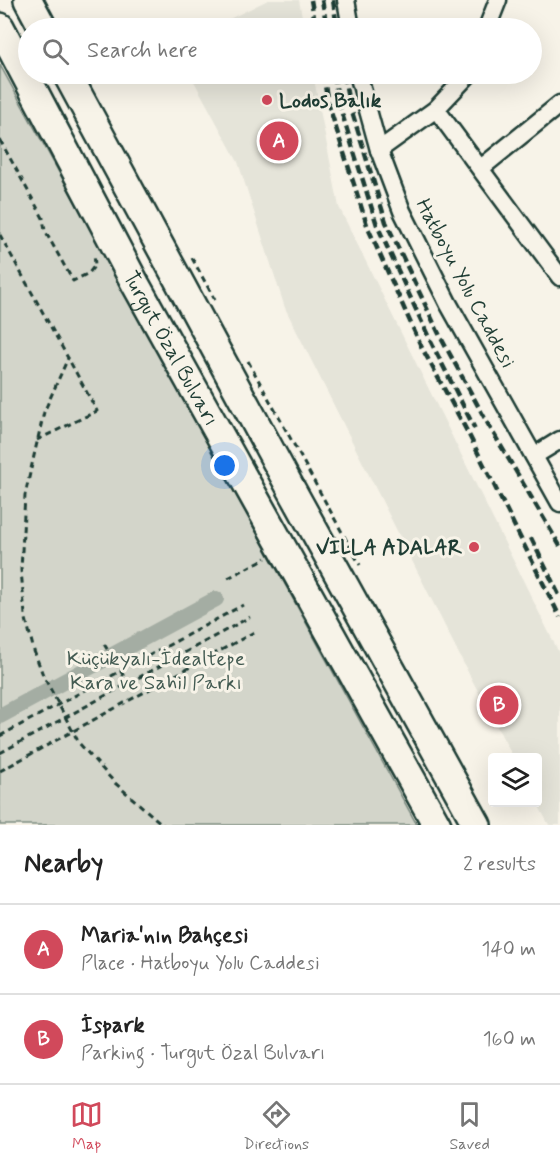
<!DOCTYPE html>
<meta charset="utf-8">
<style>
:root{--surface:#fff;--page:#f6f6f6;--text:#222;--muted:#767676;--line:#e0e0e0;--accent:#d1495b}
body{margin:0;font-family:Mynerve,sans-serif;background:var(--page);color:var(--text)}
.controls{position:absolute;right:18px;bottom:18px;display:grid;overflow:hidden;border-radius:6px;box-shadow:0 6px 24px #0002}
.controls button{width:54px;height:54px;display:grid;place-items:center;padding:0;border:0;border-bottom:2px solid var(--line);background:var(--surface);color:var(--text);font:30px sans-serif}
.you{position:absolute;left:225px;top:466px;width:21px;height:21px;margin:-15px;border:4px solid #fff;border-radius:50%;background:#1a73e8;box-shadow:0 0 0 9px #1a73e833}
.badge{display:grid;place-items:center;width:39px;height:39px;border-radius:50%;background:var(--accent);color:#fff;font-size:20px;font-weight:700}
.pin{position:absolute;translate:-50% -50%;border:3px solid #fff;box-shadow:0 2px 6px #0006}
.list{margin:0;padding:0;list-style:none}
h2{display:flex;justify-content:space-between;align-items:center;height:78px;margin:0;padding:0 24px;font-size:26px}
h2 small{font-size:20px;font-weight:400;color:var(--muted)}
.list li{display:grid;grid-template-columns:39px 1fr auto;gap:18px;align-items:center;box-sizing:border-box;height:90px;padding:0 24px;border-top:2px solid var(--line)}
.list b{display:block;font-size:22px;white-space:nowrap}
.list p{margin:0;font-size:20px;white-space:nowrap;color:var(--muted)}
.list em{font-size:20px;font-style:normal;color:var(--muted)}
.icon{flex:none;width:33px;height:33px;fill:none;stroke:currentColor;stroke-width:2;stroke-linecap:round;stroke-linejoin:round}
.map{position:relative;flex:none;width:560px;height:825px;overflow:hidden}
.search{position:absolute;background:var(--surface);box-shadow:0 6px 24px #0002;left:18px;right:18px;top:18px;height:66px;display:flex;align-items:center;gap:15px;box-sizing:border-box;padding:0 21px;border-radius:33px;color:var(--muted);font-size:22px}
.sheet{height:258px;background:var(--surface)}
nav{display:flex;justify-content:space-around;align-items:center;box-sizing:border-box;height:84px;border-top:2px solid var(--line);background:var(--surface);font-size:16px;color:var(--muted)}
nav a{display:grid;justify-items:center;gap:3px}
nav .on{color:var(--accent)}
.map>svg:first-child{display:block}
</style>
<div class="map">
<svg width="560" height="825" viewBox="0 0 560 825">
<rect width="100%" height="100%" fill="#f7f3e8"/>
<filter id="ink" filterUnits="userSpaceOnUse"><feTurbulence type="fractalNoise" baseFrequency=".0167" numOctaves="2"/><feDisplacementMap in="SourceGraphic" scale="12" xChannelSelector="R" yChannelSelector="G"/><feConvolveMatrix kernelMatrix="1 2 1 2 8 2 1 2 1" color-interpolation-filters="sRGB"/></filter>
<g filter="url(#ink)">
<g fill="#e5e4d9">
<polygon points="268,0 299,0 304,28 211,28"/>
<polygon points="190,74 313,74 339,207 560,655 560,825 549,825 537,803 538,758 513,757 470,676 285,308 238,162"/>
</g>
<polygon fill="#d3d5ca" stroke="#79897f" stroke-width="1.5" points="0,65 417,825 0,825"/>
<g fill="none" stroke-linecap="round" stroke-linejoin="round">
<polyline stroke="#a4ada3" stroke-width="16" points="0,716 216,599"/>
<defs>
<g id="minor">
<polyline points="346,0 351,28"/>
<polyline points="487,28 498,0"/>
<polyline points="358,74 379,150 402,211 448,303 560,503"/>
<polyline points="436,109 560,277"/>
<polyline points="379,150 436,109 469,74"/>
<polyline points="481,168 560,104"/>
<polyline points="534,456 560,440"/>
</g>
<g id="trunk">
<polyline points="28,0 43,28"/>
<path id="s1" d="M 0,27 L 136,285 L 437,825"/>
<polyline points="67,74 289,485 477,825"/>
</g>
</defs>
<use href="#minor" stroke="#1f3d34" stroke-width="21"/>
<use href="#trunk" stroke="#1f3d34" stroke-width="32"/>
<g stroke="#1f3d34" stroke-width="3" stroke-dasharray="6 4.5" stroke-linecap="butt">
<polyline points="0,140 43,218 45,231 73,281 89,273 95,265 94,253"/>
<polyline points="0,235 68,358 44,412 25,495 21,570 25,615 34,651 43,675 79,743 115,783 163,825"/>
<polyline points="192,258 216,302"/>
<polyline points="248,361 360,565"/>
<polyline points="37,440 97,411 68,358"/>
<polyline points="228,578 266,558"/>
<polyline points="104,644 128,683"/>
<polyline points="0,736 243,605"/>
<polyline points="0,753 250,617"/>
<polyline points="0,771 258,630"/>
</g>
<use href="#minor" stroke="#f7f3e8" stroke-width="16"/>
<use href="#trunk" stroke="#f7f3e8" stroke-width="27"/>
<g stroke="#1f3d34" stroke-width="4.5" stroke-dasharray="9 4.5" stroke-linecap="butt">
<polyline points="311,0 316,28"/>
<polyline points="322,0 327,28"/>
<polyline points="333,0 337,28"/>
<polyline points="323,74 328,103 368,228 421,346 468,433 560,617"/>
<polyline points="334,74 338,101 377,225 431,342 475,429"/>
<polyline points="344,74 348,99 386,222 441,338 488,424 560,546"/>
<polyline points="531,538 560,597"/>
</g>
</g>
</g>
<g fill="#d1495b" stroke="#f7f3e8" stroke-width="2">
<circle cx="267" cy="100" r="6"/>
<circle cx="474" cy="547" r="6"/>
</g>
<g text-anchor="middle" stroke-width="6" stroke-linejoin="round" paint-order="stroke">
<g font-size="21" font-weight="bold" fill="#1f3d34" stroke="#f7f3e8" text-anchor="start">
<text x="279" y="107">Lodos Balık</text>
<text x="462" y="554" text-anchor="end">VILLA ADALAR</text>
</g>
<g font-size="21" fill="#1f3d34" stroke="#f7f3e8">
<text transform="translate(466 283) rotate(62)" y="7">Hatboyu Yolu Caddesi</text>
<text dy="7" stroke="none"><textPath href="#s1" startOffset="364">Turgut Özal Bulvarı</textPath></text>
</g>
<g font-size="21" fill="#435b52" stroke="#f7f3e8">
<text x="156" y="665">Küçükyalı-İdealtepe<tspan x="156" dy="24">Kara ve Sahil Parkı</tspan></text>
</g>
</g>
</svg>
<div class="controls">
<button><svg class="icon" aria-label="layers" viewBox="0 0 24 24"><path d="M12 4l9 5-9 5-9-5zM3 14l9 5 9-5"/></svg></button>
</div>
<div class="you"></div>
<div class="pin badge" style="left:279px;top:141px">A</div>
<div class="pin badge" style="left:499px;top:705px">B</div>
<div class="search"><svg class="icon" aria-label="search" viewBox="0 0 24 24"><circle cx="10" cy="10" r="6"/><path d="M15 15l6 6"/></svg>Search here</div>
</div>
<section class="sheet">
<h2>Nearby<small>2 results</small></h2>
<ul class="list">
<li><span class="badge">A</span><div><b>Maria'nın Bahçesi</b><p>Place · Hatboyu Yolu Caddesi</p></div><em>140 m</em></li>
<li><span class="badge">B</span><div><b>İspark</b><p>Parking · Turgut Özal Bulvarı</p></div><em>160 m</em></li>
</ul>
</section>
<nav>
<a class="on"><svg class="icon" aria-label="map" viewBox="0 0 24 24"><path d="M3 6l6-2 6 2 6-2v14l-6 2-6-2-6 2zM9 4v14M15 6v14"/></svg>Map</a>
<a><svg class="icon" aria-label="directions" viewBox="0 0 24 24"><path d="M12 3l9 9-9 9-9-9zM9 14v-3h6M13 9l2 2-2 2"/></svg>Directions</a>
<a><svg class="icon" aria-label="saved" viewBox="0 0 24 24"><path d="M7 4h10v16l-5-4-5 4z"/></svg>Saved</a>
</nav>
